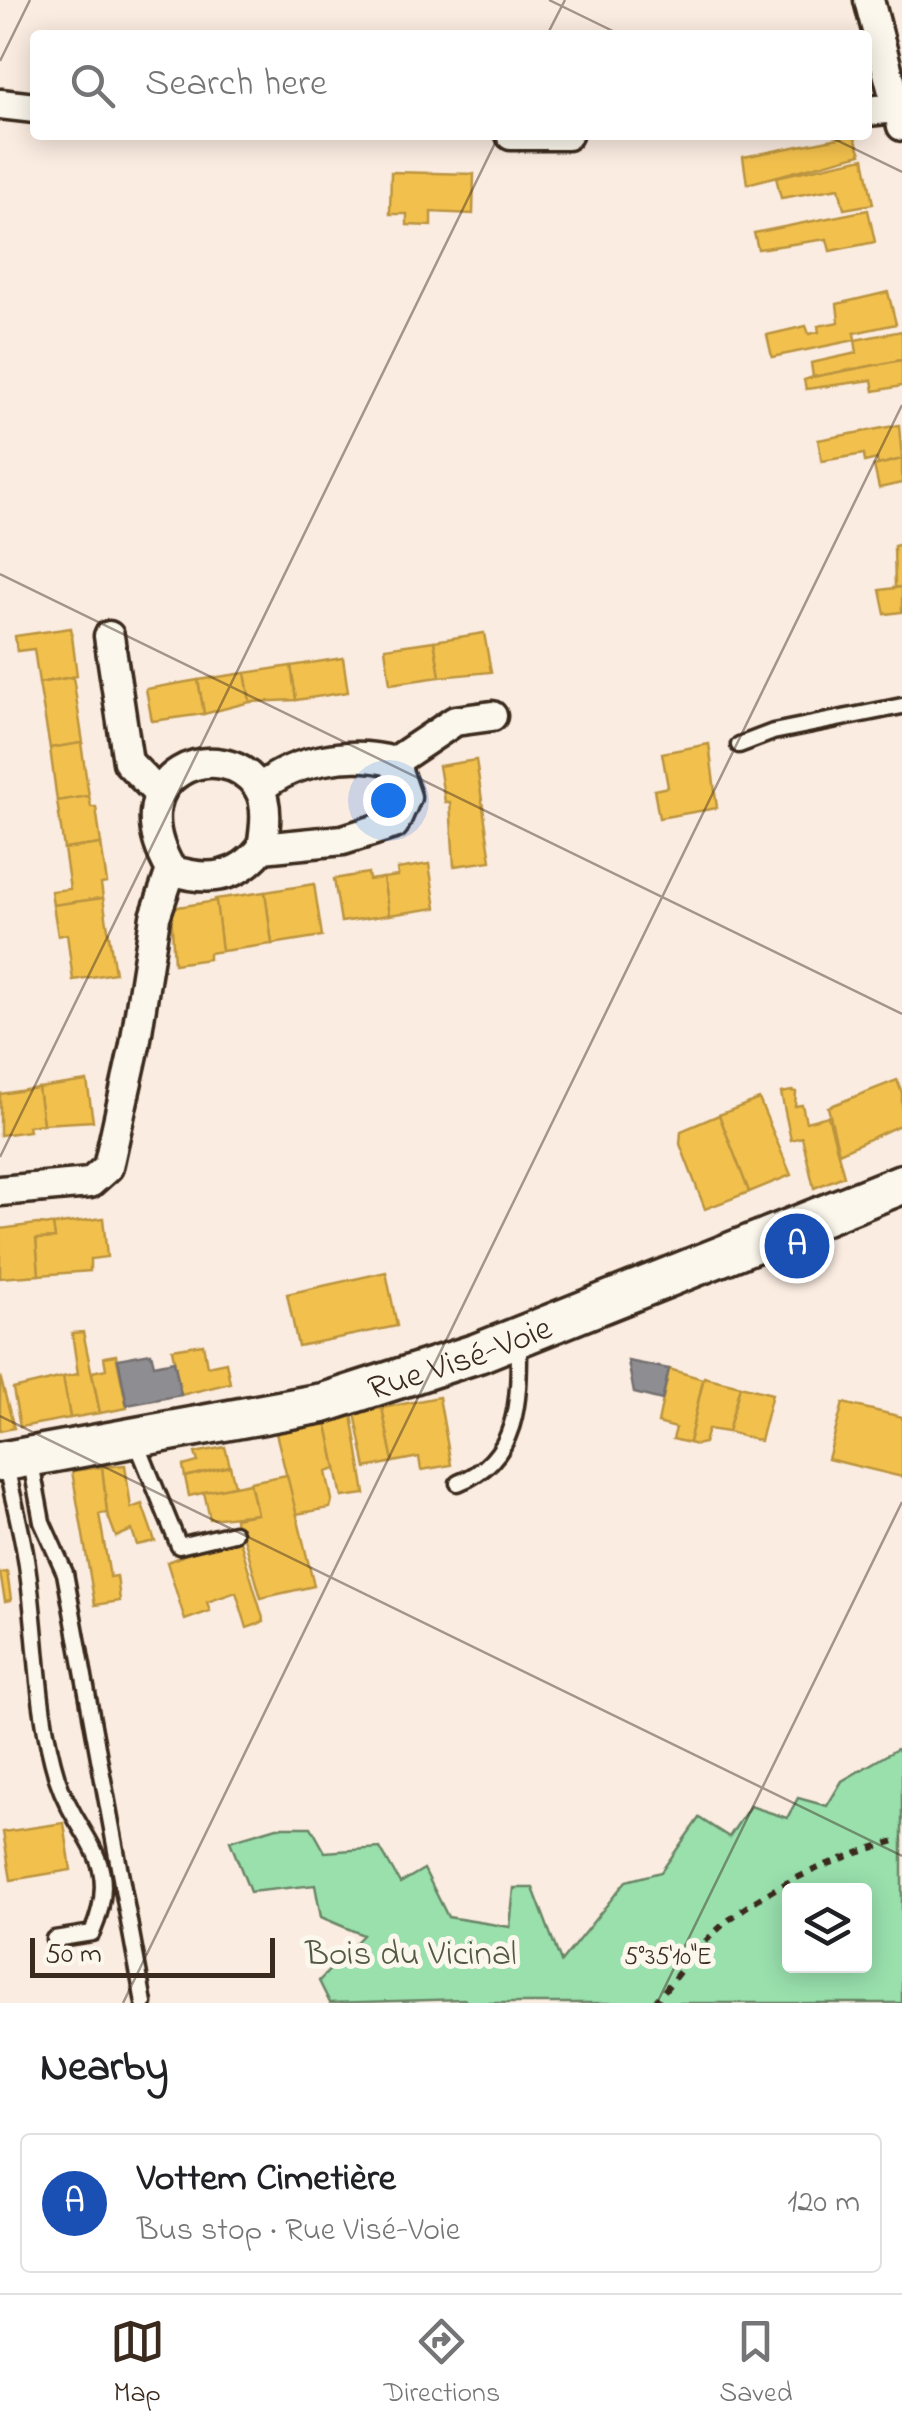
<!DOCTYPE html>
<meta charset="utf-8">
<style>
:root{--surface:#fff;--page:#f2f2f2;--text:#202124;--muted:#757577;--line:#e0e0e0;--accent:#3b2a1e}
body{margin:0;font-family:"Indie Flower",sans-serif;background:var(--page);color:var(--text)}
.controls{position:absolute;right:30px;bottom:30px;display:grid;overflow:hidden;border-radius:10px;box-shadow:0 5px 25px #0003}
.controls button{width:90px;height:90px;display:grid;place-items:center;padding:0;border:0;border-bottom:2px solid var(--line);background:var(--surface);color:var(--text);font:50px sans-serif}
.scale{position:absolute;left:30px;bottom:25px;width:245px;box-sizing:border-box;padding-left:10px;border:5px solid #3b2a1e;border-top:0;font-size:28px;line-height:35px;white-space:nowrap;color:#3b2a1e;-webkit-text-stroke:8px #fbf7ec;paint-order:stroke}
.you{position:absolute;left:388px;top:800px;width:35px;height:35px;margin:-25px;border:8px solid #fff;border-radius:50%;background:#1a73e8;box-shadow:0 0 0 15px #1a73e833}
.badge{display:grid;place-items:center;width:65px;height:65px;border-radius:50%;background:var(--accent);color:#fff;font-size:32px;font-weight:700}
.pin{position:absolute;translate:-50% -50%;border:5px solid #fff;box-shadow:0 2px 10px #0006}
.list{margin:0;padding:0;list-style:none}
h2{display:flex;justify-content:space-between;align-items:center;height:130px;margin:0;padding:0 40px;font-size:42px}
h2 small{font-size:32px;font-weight:400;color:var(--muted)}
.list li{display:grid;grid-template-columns:65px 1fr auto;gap:30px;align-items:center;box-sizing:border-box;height:140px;margin:0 20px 20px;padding:0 20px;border:2px solid var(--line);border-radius:10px}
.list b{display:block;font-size:38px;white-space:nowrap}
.list p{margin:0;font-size:32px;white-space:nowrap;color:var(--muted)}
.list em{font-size:32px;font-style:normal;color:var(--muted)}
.icon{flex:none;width:55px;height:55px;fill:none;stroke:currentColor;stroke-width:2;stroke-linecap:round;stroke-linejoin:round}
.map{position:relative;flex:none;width:902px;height:2003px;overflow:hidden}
.search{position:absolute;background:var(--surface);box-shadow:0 5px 25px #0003;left:30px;right:30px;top:30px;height:110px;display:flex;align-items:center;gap:25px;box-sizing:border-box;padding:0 35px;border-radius:10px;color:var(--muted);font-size:38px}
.sheet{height:290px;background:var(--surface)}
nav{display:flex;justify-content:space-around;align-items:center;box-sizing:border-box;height:140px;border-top:2px solid var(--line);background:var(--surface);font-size:28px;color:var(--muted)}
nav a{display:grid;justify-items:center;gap:5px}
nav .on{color:var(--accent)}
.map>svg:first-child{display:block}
</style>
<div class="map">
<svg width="902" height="2003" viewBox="0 0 902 2003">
<rect width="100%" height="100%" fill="#fbece1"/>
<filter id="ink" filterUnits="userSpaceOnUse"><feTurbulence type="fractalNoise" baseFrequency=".01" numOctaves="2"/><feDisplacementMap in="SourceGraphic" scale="20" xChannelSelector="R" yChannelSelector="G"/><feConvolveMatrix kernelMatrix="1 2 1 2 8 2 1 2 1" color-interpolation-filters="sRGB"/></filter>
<g filter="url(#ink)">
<path fill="#99e0ad" stroke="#6a8566" stroke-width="2.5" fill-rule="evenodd" d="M 897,1749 L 902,1754 L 902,2003 L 468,2003 L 464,1999 L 330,2003 L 319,1981 L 363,1935 L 321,1917 L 315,1885 L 250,1892 L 230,1841 L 277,1827 L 311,1827 L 325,1852 L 380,1848 L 400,1883 L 424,1869 L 448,1917 L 510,1927 L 514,1888 L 533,1888 L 561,1962 L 626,1881 L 661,1872 L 699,1818 L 729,1837 L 750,1806 L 787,1818 L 798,1798 L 827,1806 L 842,1781 ZM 790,1890 L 864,1890 L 864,1966 L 790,1966 Z"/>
<g fill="#f2c14e" stroke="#bb9440" stroke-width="2.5">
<polygon points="854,135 861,154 747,184 743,157"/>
<polygon points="864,158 873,204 844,209 839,188 781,198 776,177"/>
<polygon points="391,172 474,174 473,214 431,212 431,226 407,225 407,214 390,214"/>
<polygon points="868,210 875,242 830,251 827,239 758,249 754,233"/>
<polygon points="888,292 896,324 854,333 855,340 772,357 767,335 806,326 809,334 819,332 818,326 839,322 837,304"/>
<polygon points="902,331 902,360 813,377 811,363 857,353 855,340"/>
<polygon points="902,360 902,386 874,391 872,380 806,389 804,380 813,377"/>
<polygon points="899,425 902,459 878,465 877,459 865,462 864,454 822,461 818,440"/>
<polygon points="902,459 902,483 879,488 874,466"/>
<polygon points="902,544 902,587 895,588 894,546"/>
<polygon points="902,587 902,612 885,614 880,590"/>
<polygon points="71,628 77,676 39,683 34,649 17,651 15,636"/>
<polygon points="484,633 491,672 440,677 434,641"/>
<polygon points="434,641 440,677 390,684 385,648"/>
<polygon points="343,658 348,692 296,700 291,666"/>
<polygon points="291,666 296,700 250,702 245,673"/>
<polygon points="245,673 250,702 204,714 198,680"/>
<polygon points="73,677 83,743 50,748 39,683"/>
<polygon points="198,680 204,714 152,721 146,689"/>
<polygon points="81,743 89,796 57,801 50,748"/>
<polygon points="709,744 717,808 659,818 654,790 668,787 662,753"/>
<polygon points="476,760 491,861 454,866 450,802 445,802 439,766"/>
<polygon points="89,796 91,807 96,807 101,844 64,849 57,801"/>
<polygon points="101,844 107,883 101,884 103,898 53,905 51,891 70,889 64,849"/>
<polygon points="429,864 436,908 389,915 383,878 398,876 397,869"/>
<polygon points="368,873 369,880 383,878 389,915 341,922 334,879"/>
<polygon points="314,884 322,936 272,944 265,892"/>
<polygon points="265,892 272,944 222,951 215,899"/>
<polygon points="103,898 115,973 73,980 67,934 58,936 53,905"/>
<polygon points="216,901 222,951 209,953 209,959 174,964 171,908"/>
<polygon points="897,1080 902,1093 902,1124 839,1153 828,1107"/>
<polygon points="87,1081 93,1121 43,1124 38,1088"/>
<polygon points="38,1088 43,1124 28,1126 29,1131 0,1135 0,1094"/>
<polygon points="792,1091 796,1092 795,1106 802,1105 806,1122 828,1116 844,1176 814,1188 802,1137 791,1140 781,1093"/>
<polygon points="759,1099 791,1175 749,1192 719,1115"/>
<polygon points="719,1115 749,1192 705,1209 680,1144 681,1131"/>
<polygon points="103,1218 107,1257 90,1259 90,1271 39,1275 36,1239 55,1238 53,1225"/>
<polygon points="37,1224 53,1225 55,1238 36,1239 39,1275 0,1278 0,1229"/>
<polygon points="386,1272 397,1326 298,1346 287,1294"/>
<polygon points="83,1332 100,1413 70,1418 63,1377 78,1374 72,1333"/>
<polygon points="203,1344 207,1366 226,1362 230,1383 181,1395 172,1349"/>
<polygon points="116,1355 127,1408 100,1413 92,1372 106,1369 104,1357"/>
<polygon points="669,1369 703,1379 689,1443 673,1439 676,1428 658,1423"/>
<polygon points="0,1376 14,1428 0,1431"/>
<polygon points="63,1377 70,1418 20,1427 13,1389"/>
<polygon points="704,1377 740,1386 728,1432 708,1429 704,1443 696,1445 689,1443"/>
<polygon points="740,1386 772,1394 760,1441 728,1432"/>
<polygon points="439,1397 451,1465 421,1470 419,1457 393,1462 382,1408"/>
<polygon points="843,1403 902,1417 902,1477 828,1459"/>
<polygon points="382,1408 393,1462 366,1468 355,1413"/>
<polygon points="352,1415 365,1494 342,1497 326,1420"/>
<polygon points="326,1420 336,1469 326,1472 332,1500 330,1508 296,1514 276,1433"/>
<polygon points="225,1447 230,1466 185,1477 183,1466 198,1462 195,1453"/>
<polygon points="125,1465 131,1508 142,1504 155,1541 137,1545 132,1530 116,1537 107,1513 102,1467"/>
<polygon points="230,1466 235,1486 189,1496 185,1477"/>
<polygon points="102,1467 107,1513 99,1514 110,1577 117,1576 120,1601 95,1605 72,1471"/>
<polygon points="287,1475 314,1586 261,1598 241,1527 236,1528 235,1518 257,1514 250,1482"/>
<polygon points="250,1483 257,1514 210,1519 204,1492"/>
<polygon points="238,1534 264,1622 247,1628 236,1592 207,1602 210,1611 185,1620 167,1562"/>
<polygon points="7,1572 11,1600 5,1601 0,1573"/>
<polygon points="64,1823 71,1870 11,1880 3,1832"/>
</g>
<g fill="#8d8d92" stroke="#746f6f" stroke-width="2.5">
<polygon points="151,1353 154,1365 174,1361 181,1395 127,1405 118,1359"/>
<polygon points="628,1361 669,1369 662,1400 634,1393"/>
</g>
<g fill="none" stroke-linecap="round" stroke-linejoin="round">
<defs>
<g id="lane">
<polyline points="739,745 773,732 902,706"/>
<polyline points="136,1441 179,1546 234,1533"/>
<polyline points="30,1457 42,1522 65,1573 144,2003"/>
<path d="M 5,1462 C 12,1494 21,1527 26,1559 C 38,1632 35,1707 57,1778 C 78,1842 124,1858 92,1933 L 54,1939"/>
<path d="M 458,1483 C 520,1459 519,1399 519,1342"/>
</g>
<g id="street">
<polyline points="869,0 902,126"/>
<polyline points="0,104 35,108"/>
<polyline points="867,111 897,108"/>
<polyline points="511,135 567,135"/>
<polyline points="109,636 128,762 158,793"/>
<polyline points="394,762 455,721 492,716"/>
<path d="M 260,789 C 292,760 352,750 394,762 L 406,797 L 394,824 L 343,840 L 262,848"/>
<path d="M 0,1191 L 90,1183 L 108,1167 L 135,1045 L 155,917 L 171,870 C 114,771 223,734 258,787 C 269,804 265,829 262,848 C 237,879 208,882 171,870"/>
</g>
<g id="secondary">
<path id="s1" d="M 0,1462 L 323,1403 L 478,1353 L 902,1184"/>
</g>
</defs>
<use href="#lane" stroke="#3b2a1e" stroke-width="21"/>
<use href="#street" stroke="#3b2a1e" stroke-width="35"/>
<use href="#secondary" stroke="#3b2a1e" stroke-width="45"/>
<path stroke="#3b2a1e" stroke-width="6" stroke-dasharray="8 8" stroke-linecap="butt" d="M 654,2003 C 674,1980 693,1952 715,1932 C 764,1886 838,1857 902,1839"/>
<use href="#lane" stroke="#fbf7ec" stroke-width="14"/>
<use href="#street" stroke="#fbf7ec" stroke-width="28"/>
<use href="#secondary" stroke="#fbf7ec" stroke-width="38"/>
</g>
</g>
<path fill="none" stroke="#3b2a1e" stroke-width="2.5" stroke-opacity="0.45" d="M 549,0 L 621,35M 547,35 L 565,0M 0,61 L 30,0M 826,135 L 902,172M 0,574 L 902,1014M 0,1157 L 499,135M 0,1416 L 902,1856M 123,2003 L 902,405M 657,2003 L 902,1502"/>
<g text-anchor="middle" stroke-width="10" stroke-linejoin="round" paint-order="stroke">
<g font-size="35" fill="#3b2a1e" stroke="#fbf7ec">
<text dy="12" stroke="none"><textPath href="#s1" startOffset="472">Rue Visé-Voie</textPath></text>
</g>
<g font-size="35" fill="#525842" stroke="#fbf7ec">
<text x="411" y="1964">Bois du Vicinal</text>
</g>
</g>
<g font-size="25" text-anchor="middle" fill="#3b2a1e" stroke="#fbf7ec" stroke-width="10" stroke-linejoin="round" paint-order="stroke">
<text x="668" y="1964">5°35'10"E</text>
</g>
</svg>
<div class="controls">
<button><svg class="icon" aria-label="layers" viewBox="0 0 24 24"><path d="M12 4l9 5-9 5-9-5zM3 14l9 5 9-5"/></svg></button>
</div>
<div class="scale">50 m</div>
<div class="you"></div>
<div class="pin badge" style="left:797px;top:1246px;background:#1a4fb4">A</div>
<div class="search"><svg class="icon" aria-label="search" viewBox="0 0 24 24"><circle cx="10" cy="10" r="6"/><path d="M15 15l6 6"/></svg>Search here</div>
</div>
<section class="sheet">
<h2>Nearby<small></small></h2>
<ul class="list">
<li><span class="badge" style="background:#1a4fb4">A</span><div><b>Vottem Cimetière</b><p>Bus stop · Rue Visé-Voie</p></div><em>120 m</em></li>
</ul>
</section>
<nav>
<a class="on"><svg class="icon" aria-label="map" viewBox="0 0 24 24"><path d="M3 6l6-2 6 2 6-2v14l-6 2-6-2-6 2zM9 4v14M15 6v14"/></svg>Map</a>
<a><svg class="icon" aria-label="directions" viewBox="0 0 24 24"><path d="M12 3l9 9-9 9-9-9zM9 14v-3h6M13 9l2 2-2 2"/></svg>Directions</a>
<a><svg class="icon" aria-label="saved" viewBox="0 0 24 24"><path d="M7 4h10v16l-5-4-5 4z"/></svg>Saved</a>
</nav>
